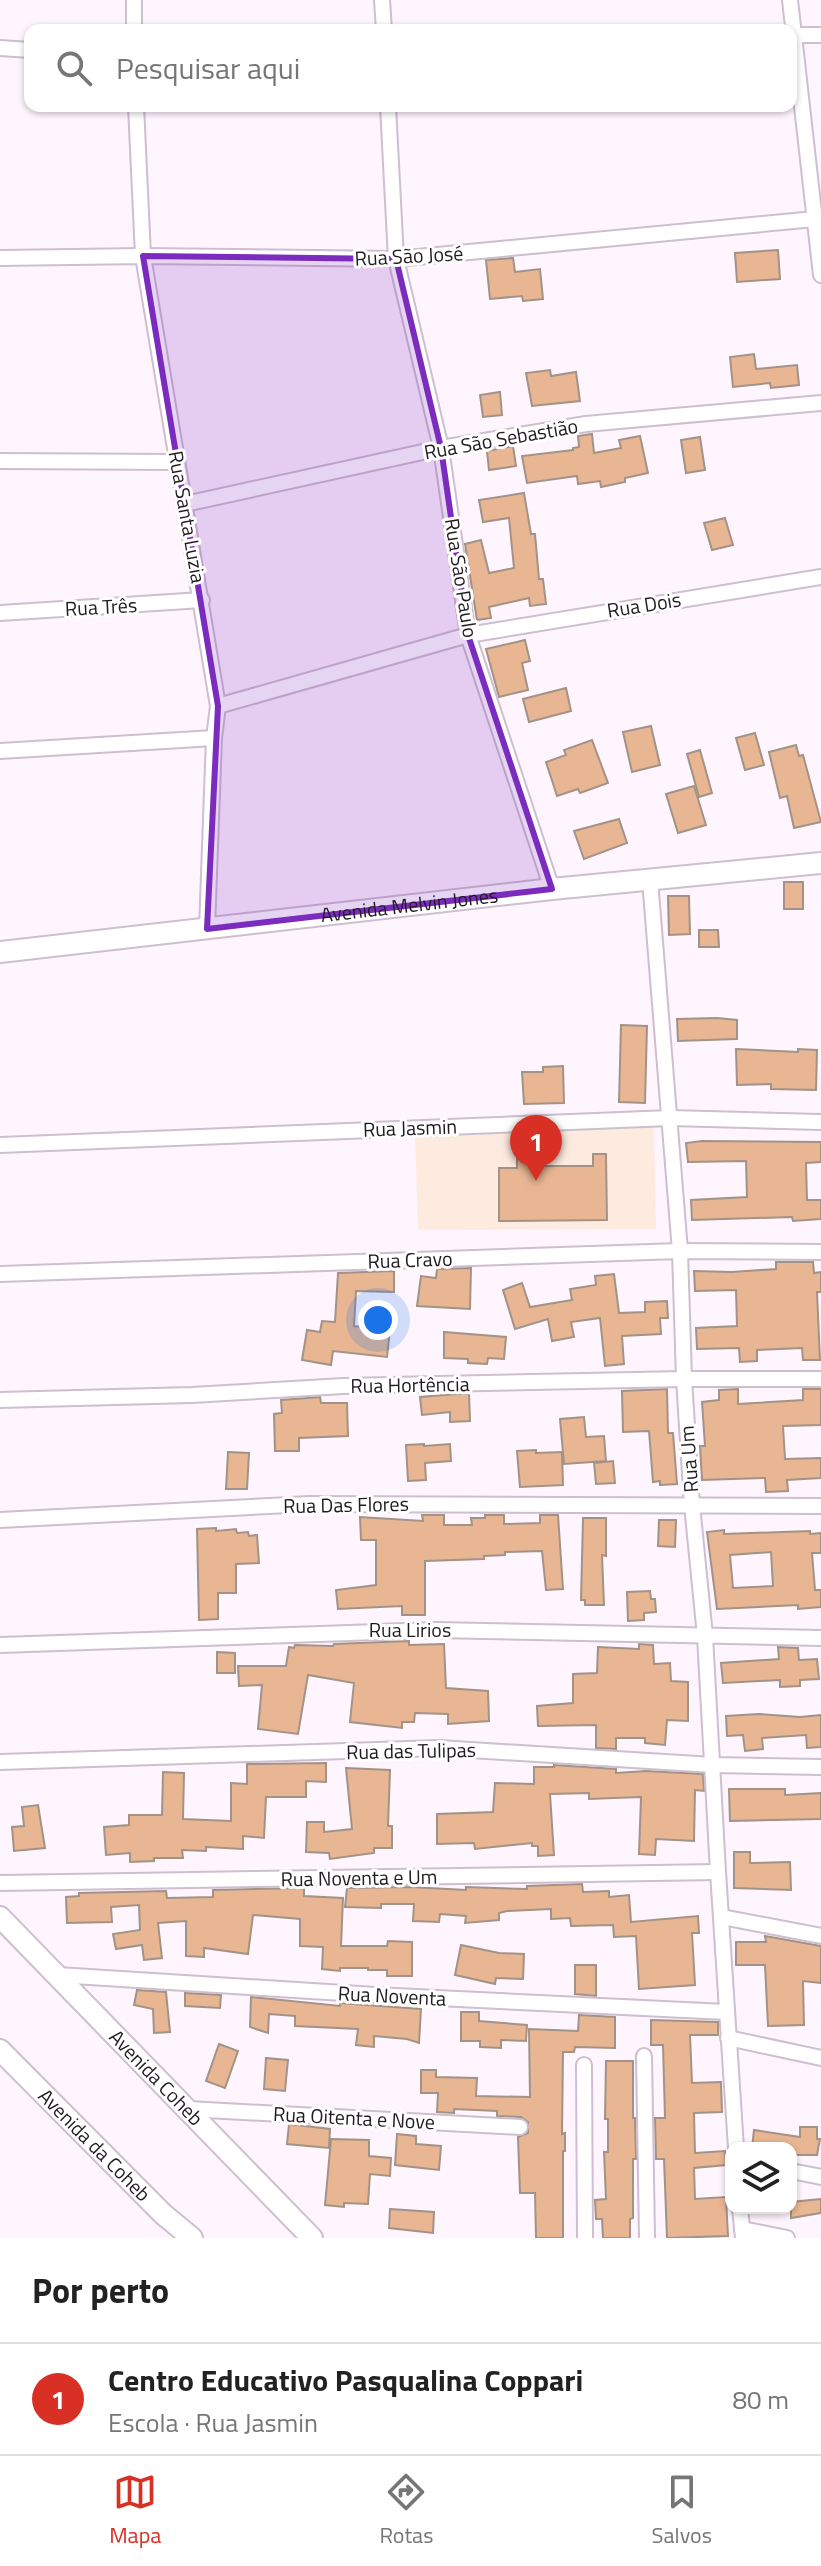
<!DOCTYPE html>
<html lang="pt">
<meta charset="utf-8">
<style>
:root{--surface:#fff;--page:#f6f6f6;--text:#222;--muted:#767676;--line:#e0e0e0;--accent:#d93025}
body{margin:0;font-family:"Titillium Web",sans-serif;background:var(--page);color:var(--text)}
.controls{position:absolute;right:24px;bottom:24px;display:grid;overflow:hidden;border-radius:16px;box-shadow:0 2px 6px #0004}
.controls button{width:72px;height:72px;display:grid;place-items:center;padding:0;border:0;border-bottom:2px solid var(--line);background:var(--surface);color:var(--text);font:40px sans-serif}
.you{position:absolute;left:378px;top:1320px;width:28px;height:28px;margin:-20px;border:6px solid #fff;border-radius:50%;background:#1a73e8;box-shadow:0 0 0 12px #1a73e833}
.badge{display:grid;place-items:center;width:52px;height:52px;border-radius:50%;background:var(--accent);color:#fff;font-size:26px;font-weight:700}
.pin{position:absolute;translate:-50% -66px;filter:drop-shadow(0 2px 4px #0008)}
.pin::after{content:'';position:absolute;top:42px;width:28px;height:24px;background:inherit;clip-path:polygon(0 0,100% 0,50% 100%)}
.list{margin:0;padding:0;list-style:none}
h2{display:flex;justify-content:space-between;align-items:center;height:104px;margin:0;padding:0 32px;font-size:34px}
h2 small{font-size:26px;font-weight:400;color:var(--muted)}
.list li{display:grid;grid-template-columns:52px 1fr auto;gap:24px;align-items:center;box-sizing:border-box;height:112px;padding:0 32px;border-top:2px solid var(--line)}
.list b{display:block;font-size:30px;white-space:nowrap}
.list p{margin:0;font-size:26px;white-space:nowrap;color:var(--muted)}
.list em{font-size:26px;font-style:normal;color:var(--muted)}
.icon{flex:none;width:44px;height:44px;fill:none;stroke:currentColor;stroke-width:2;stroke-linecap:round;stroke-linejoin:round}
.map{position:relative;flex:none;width:821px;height:2238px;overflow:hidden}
.search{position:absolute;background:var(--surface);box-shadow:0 2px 6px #0004;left:24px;right:24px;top:24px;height:88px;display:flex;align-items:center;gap:20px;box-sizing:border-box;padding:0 28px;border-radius:16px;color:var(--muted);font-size:30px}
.sheet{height:216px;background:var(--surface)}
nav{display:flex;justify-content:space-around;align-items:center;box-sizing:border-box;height:112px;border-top:2px solid var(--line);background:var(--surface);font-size:22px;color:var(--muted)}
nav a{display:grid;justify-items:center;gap:4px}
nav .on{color:var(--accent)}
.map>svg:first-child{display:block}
</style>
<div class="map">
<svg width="821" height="2238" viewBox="0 0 821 2238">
<rect width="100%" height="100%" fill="#fff5ff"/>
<polygon fill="#fdebe0" points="626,1124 654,1126 656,1229 418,1230 415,1133"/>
<g fill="#e8b693" stroke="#a39286" stroke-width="2" fill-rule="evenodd">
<polygon points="778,250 780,279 737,282 735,253"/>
<polygon points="513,258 515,272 540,269 543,299 523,301 522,296 490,299 486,260"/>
<polygon points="754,354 756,369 797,365 799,385 771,388 770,383 733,387 730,357"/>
<polygon points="550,370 551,376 576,372 580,401 532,406 526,373"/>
<polygon points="500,392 502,415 483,417 480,395"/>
<polygon points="592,434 594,453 621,448 619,440 640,436 648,473 625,478 625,482 601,487 600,481 578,484 577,476 527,483 522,456 573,450 573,448 579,447 578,436"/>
<polygon points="700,437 705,470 686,473 681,440"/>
<polygon points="513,446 516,466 489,470 487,451"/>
<polygon points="524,493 531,534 535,534 539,579 543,579 546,604 530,606 529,598 489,607 491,618 477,620 465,544 481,540 489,573 514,568 509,518 483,522 479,500"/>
<polygon points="725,518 733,545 712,550 704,523"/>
<polygon points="525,640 530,661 522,663 528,690 499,697 486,649"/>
<polygon points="566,688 571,711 529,722 523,699"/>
<polygon points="651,726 660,765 632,772 623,732"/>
<polygon points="755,733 764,765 745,770 736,738"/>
<polygon points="592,740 608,783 580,793 578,789 557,796 546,762 566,755 564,750"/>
<polygon points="796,745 799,756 803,755 821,822 794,828 787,796 780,798 769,752"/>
<polygon points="700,750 712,793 699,797 687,754"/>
<polygon points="694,786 706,825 678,833 666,794"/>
<polygon points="619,819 627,843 584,859 574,831"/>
<rect x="784" y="882" width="19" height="27"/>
<polygon points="668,896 689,896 690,934 669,935"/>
<polygon points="699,930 718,930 719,947 699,947"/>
<polygon points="717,1018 737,1020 737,1039 678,1041 677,1019"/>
<polygon points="621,1025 647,1026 645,1103 619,1102"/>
<polygon points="736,1049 798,1052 798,1049 817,1050 816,1090 771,1089 771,1084 737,1085"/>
<polygon points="563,1066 564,1103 524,1104 522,1072 543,1072 543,1067"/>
<polygon points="702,1141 821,1142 821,1162 806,1163 807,1200 821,1200 821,1219 793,1221 792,1217 692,1220 691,1200 747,1197 746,1161 688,1162 686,1143"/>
<polygon points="593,1154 606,1154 607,1220 499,1221 499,1168 517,1168 517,1158 538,1158 538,1166 593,1166"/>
<polygon points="776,1262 813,1262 814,1273 821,1272 821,1292 817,1292 820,1360 803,1360 802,1348 757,1350 757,1361 740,1362 739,1348 697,1349 696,1328 737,1326 736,1290 695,1291 694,1271 732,1272 776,1269"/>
<polygon points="471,1268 470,1309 417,1306 421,1276 436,1278 437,1269"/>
<polygon points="394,1271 394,1292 356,1291 354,1326 390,1330 387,1357 333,1351 331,1365 302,1360 307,1330 320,1332 322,1321 335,1322 338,1273"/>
<polygon points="614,1274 619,1313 645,1312 645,1302 667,1301 668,1318 660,1318 661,1334 622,1336 624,1364 605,1366 600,1318 571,1322 574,1337 552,1341 548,1319 515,1329 503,1290 522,1283 530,1307 572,1300 570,1289 596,1285 595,1276"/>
<polygon points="444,1332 506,1337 504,1359 488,1358 487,1364 468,1363 468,1359 444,1358"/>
<polygon points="667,1389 668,1433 673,1433 677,1484 660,1485 660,1481 653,1482 649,1431 623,1432 622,1391"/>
<polygon points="738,1389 738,1404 803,1400 803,1389 821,1389 821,1425 783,1426 785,1459 821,1458 821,1478 787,1480 788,1491 766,1492 765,1478 702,1480 700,1446 705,1446 702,1402 719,1400 719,1390"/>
<polygon points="469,1393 470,1421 450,1422 450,1412 422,1415 420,1397"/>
<polygon points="320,1397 321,1403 347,1403 348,1436 299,1438 299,1451 275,1451 274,1414 282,1413 281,1400"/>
<polygon points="584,1417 586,1437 604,1436 606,1461 564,1464 560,1419"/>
<polygon points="424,1444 424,1446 450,1444 451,1461 425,1463 426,1480 408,1481 406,1445"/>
<polygon points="536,1450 536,1453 562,1452 563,1485 520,1487 517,1451"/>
<polygon points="228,1452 249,1453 247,1489 226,1489"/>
<polygon points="613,1461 615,1483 596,1484 594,1463"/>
<polygon points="422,1515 444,1515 444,1525 472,1525 471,1518 485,1518 485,1515 504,1515 504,1524 540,1523 540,1515 558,1515 563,1589 546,1590 542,1551 505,1552 505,1555 484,1556 484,1559 425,1561 425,1615 402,1615 402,1606 338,1609 336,1590 376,1585 376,1540 361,1540 360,1517 423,1521"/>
<polygon points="583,1518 606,1518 606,1556 602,1555 604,1605 585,1605 585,1600 581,1600"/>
<polygon points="659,1520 676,1520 675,1547 658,1546"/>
<polygon points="216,1528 216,1531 236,1529 237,1533 248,1532 249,1536 257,1535 259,1563 236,1564 236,1593 218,1593 218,1619 199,1620 197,1529"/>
<path d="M 724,1530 L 724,1534 L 810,1531 L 810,1534 L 821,1533 L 821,1553 L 812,1553 L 815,1590 L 821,1590 L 821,1607 L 798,1609 L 798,1605 L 717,1609 L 707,1532 ZM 771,1552 L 773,1586 L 733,1588 L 730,1555 Z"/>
<polygon points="650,1591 651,1599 655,1599 656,1612 644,1613 644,1620 628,1621 627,1592"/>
<polygon points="409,1641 409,1645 444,1644 446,1688 488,1691 489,1721 448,1724 448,1714 415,1713 414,1722 402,1722 402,1728 350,1722 354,1683 308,1675 298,1734 258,1729 262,1685 239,1686 238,1666 286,1666 289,1647 294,1648 295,1645 333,1646 334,1644"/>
<polygon points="639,1644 653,1645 654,1664 670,1663 671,1681 688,1682 688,1721 667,1720 665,1745 645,1743 645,1738 616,1738 616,1749 596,1748 596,1725 538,1726 537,1706 573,1703 573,1674 597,1673 598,1647 639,1649"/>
<polygon points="778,1647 798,1648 799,1660 817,1659 819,1679 800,1680 800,1686 780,1687 780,1680 723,1683 721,1663 779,1659"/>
<polygon points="217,1652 235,1653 235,1673 217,1673"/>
<polygon points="759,1714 800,1717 821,1715 821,1747 807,1748 806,1735 762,1738 763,1749 745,1751 743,1735 727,1736 726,1716"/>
<polygon points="326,1763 326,1782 306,1781 306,1797 266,1797 264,1838 243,1836 243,1849 206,1847 206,1851 182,1850 183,1858 154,1858 154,1861 130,1862 130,1853 106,1855 104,1827 129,1825 129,1815 162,1815 163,1772 184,1773 183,1819 231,1821 231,1783 247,1784 247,1764"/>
<polygon points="554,1765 616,1769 616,1773 646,1771 703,1774 704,1791 695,1790 694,1841 656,1839 655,1855 639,1854 641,1797 589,1799 589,1793 550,1794 554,1855 538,1856 538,1846 532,1846 532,1843 475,1849 474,1843 437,1844 437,1814 493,1812 495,1783 534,1784 534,1767 554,1767"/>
<polygon points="346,1768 390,1770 388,1826 392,1826 392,1848 374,1848 374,1853 330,1859 329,1853 306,1852 307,1822 324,1822 324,1832 352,1829"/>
<polygon points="729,1789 785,1789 785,1795 821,1793 821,1819 730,1821"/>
<polygon points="38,1805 45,1848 14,1851 12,1827 24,1826 22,1807"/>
<polygon points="734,1852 750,1852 750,1863 790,1862 791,1890 734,1888"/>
<polygon points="582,1884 583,1892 609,1891 609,1897 629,1895 631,1922 698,1916 699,1933 692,1933 695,1985 639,1989 636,1936 614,1937 613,1925 571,1926 570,1918 551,1919 551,1909 507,1911 499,1913 499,1920 465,1923 466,1916 440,1914 439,1922 413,1921 414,1904 381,1904 381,1908 345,1907 347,1888 410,1887 466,1890 466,1887 527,1889 527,1886"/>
<polygon points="304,1888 304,1896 343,1898 341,1946 387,1946 388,1941 412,1942 412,1976 387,1976 387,1970 368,1970 368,1968 340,1968 340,1971 322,1969 323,1947 300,1946 300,1919 253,1915 248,1954 204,1948 204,1957 186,1956 186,1921 158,1923 162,1958 144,1960 142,1945 116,1949 113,1934 140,1930 139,1905 111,1907 112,1922 67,1923 66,1897 79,1896 79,1893 166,1891 167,1898 213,1897 213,1890"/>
<polygon points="765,1936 821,1946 821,1983 803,1981 804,2025 768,2026 765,1965 736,1965 736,1942 766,1942"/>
<polygon points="461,1945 499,1953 524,1954 523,1979 496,1978 495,1984 455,1975"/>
<polygon points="575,1965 596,1965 596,1996 575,1994"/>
<polygon points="137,1990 166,1992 170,2032 154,2033 153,2009 134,2005"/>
<polygon points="185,1993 221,1995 220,2008 185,2006"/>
<polygon points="251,1997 340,2006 340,2003 421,2009 419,2043 407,2039 374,2036 374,2047 356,2045 358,2029 295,2026 295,2016 269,2014 268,2033 250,2027"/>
<polygon points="461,2012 479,2012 479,2021 527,2025 526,2041 501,2040 501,2048 480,2047 480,2041 461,2041"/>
<polygon points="579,2015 615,2017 615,2048 575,2047 574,2052 563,2052 562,2134 565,2133 565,2151 563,2151 563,2238 536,2238 535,2193 520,2193 518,2137 528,2133 528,2122 521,2117 497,2116 497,2111 454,2109 454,2113 437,2112 438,2093 421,2093 421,2070 436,2070 436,2077 477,2078 476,2096 530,2097 529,2029 578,2031"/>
<polygon points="651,2020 718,2022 718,2035 690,2035 692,2083 721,2082 722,2112 694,2113 695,2153 725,2151 726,2165 694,2168 695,2199 726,2197 728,2236 667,2238 664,2159 656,2159 655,2118 665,2118 663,2045 651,2045"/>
<polygon points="219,2044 238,2051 225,2088 206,2081"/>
<polygon points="266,2058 288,2060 285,2091 264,2089"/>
<polygon points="606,2061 633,2061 633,2118 635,2118 636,2159 633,2159 633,2218 630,2219 630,2238 603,2238 602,2219 596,2219 595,2200 606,2199 604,2152 608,2152 608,2119 605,2119"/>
<polygon points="289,2124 330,2129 329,2148 287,2144"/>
<polygon points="800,2127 817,2127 817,2139 820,2139 817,2155 791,2155 791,2148 752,2148 754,2130 800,2137"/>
<polygon points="397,2134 416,2136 416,2144 441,2146 439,2170 395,2165"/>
<polygon points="331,2139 369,2140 369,2156 391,2158 390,2176 370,2174 368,2204 344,2203 344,2207 325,2205"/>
<polygon points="821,2199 821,2213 791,2218 791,2202"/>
<polygon points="390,2209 434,2212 433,2233 389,2228"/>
</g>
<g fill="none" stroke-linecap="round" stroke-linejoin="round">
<defs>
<g id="minor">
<polyline points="382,0 384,30"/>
<polyline points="790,0 821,275"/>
<polyline points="134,30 134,0"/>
<polyline points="791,35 821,35"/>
<polyline points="0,48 30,50"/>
<polyline points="136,106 143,256 218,706 214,738 207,929"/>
<polyline points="388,106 396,259 441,448 468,635 552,889"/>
<polyline points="0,258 143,256 396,259 815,219"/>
<polyline points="0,461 177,462"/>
<polyline points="185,504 441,448 586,424 821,403"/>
<polyline points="0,613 202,600"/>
<polyline points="218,706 468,635 821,577"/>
<polyline points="0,751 214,738"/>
<polyline points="650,880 680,1251 684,1379 692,1505 705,1636 718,1872 736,2148"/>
<polyline points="0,1145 670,1118 821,1122"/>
<polyline points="0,1274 680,1251 821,1252"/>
<polyline points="0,1400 192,1395 343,1386 684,1379 821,1379"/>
<polyline points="0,1520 309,1504 821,1506"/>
<polyline points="0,1645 436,1630 821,1638"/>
<polyline points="0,1762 439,1748 713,1765 821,1767"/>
<polyline points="0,1883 718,1872"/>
<polyline points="722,1917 821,1936"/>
<polyline points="58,1975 375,1995 726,2012"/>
<polyline points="728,2038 821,2058"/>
<polyline points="644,2056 647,2238"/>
<polyline points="584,2065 585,2238"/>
<polyline points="188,2109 520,2127"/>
<polyline points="791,2171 821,2177"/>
<polyline points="740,2208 743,2238"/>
<polyline points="742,2229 787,2238"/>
</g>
<g id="secondary">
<path id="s1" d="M 0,952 L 552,889 L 821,863"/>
<path id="s2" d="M 0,1917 L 312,2238"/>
<path id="s3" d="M 0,2050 L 163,2214 L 192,2238"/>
</g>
</defs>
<use href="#minor" stroke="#cebfce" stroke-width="18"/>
<use href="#secondary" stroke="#cebfce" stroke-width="24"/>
<use href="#minor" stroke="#fff" stroke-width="14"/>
<use href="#secondary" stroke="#fff" stroke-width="20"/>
</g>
<path fill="#7b2cbf" fill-opacity="0.2" stroke="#7b2cbf" stroke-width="6" stroke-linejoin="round" d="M 143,256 L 396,259 L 441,448 L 468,635 L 552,889 L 207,929 L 218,706 Z"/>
<g text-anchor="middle" stroke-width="6" stroke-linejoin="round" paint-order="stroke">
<g font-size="20" fill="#211c21" stroke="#fff">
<text transform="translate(409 256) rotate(-3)" y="7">Rua São José</text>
<text transform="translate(501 439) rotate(-10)" y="7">Rua São Sebastião</text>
<text transform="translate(187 517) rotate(80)" y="7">Rua Santa Luzia</text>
<text transform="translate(461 578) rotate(81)" y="7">Rua São Paulo</text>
<text transform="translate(644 605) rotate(-9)" y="7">Rua Dois</text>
<text transform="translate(101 607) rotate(-3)" y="7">Rua Três</text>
<text dy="7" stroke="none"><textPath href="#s1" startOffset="412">Avenida Melvin Jones</textPath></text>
<text transform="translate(410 1128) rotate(-2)" y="7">Rua Jasmin</text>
<text transform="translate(410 1260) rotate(-2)" y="7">Rua Cravo</text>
<text transform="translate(410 1385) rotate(-1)" y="7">Rua Hortência</text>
<text transform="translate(689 1459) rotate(-94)" y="7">Rua Um</text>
<text transform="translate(346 1505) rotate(-1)" y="7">Rua Das Flores</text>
<text x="410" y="1637">Rua Lirios</text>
<text transform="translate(411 1751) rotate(-1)" y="7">Rua das Tulipas</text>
<text transform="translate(359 1878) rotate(-1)" y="7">Rua Noventa e Um</text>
<text transform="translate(392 1996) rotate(3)" y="7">Rua Noventa</text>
<text dy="7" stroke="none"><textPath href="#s2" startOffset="224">Avenida Coheb</textPath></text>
<text transform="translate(354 2118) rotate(3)" y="7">Rua Oitenta e Nove</text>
<text dy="7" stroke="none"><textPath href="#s3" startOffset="134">Avenida da Coheb</textPath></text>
</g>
</g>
</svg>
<div class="controls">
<button><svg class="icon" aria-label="layers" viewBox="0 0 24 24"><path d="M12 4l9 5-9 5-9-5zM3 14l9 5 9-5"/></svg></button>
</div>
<div class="you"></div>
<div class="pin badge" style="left:536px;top:1181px">1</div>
<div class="search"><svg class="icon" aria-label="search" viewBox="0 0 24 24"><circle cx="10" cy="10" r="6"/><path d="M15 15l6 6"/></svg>Pesquisar aqui</div>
</div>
<section class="sheet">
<h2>Por perto<small></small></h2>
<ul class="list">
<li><span class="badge">1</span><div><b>Centro Educativo Pasqualina Coppari</b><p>Escola · Rua Jasmin</p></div><em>80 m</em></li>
</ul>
</section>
<nav>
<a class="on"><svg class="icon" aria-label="map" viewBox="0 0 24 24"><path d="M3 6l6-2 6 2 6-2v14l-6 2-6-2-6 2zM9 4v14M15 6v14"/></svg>Mapa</a>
<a><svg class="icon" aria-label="directions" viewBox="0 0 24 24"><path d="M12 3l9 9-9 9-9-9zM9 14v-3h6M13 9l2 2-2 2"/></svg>Rotas</a>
<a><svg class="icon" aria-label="saved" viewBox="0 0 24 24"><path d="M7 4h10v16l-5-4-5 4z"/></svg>Salvos</a>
</nav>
